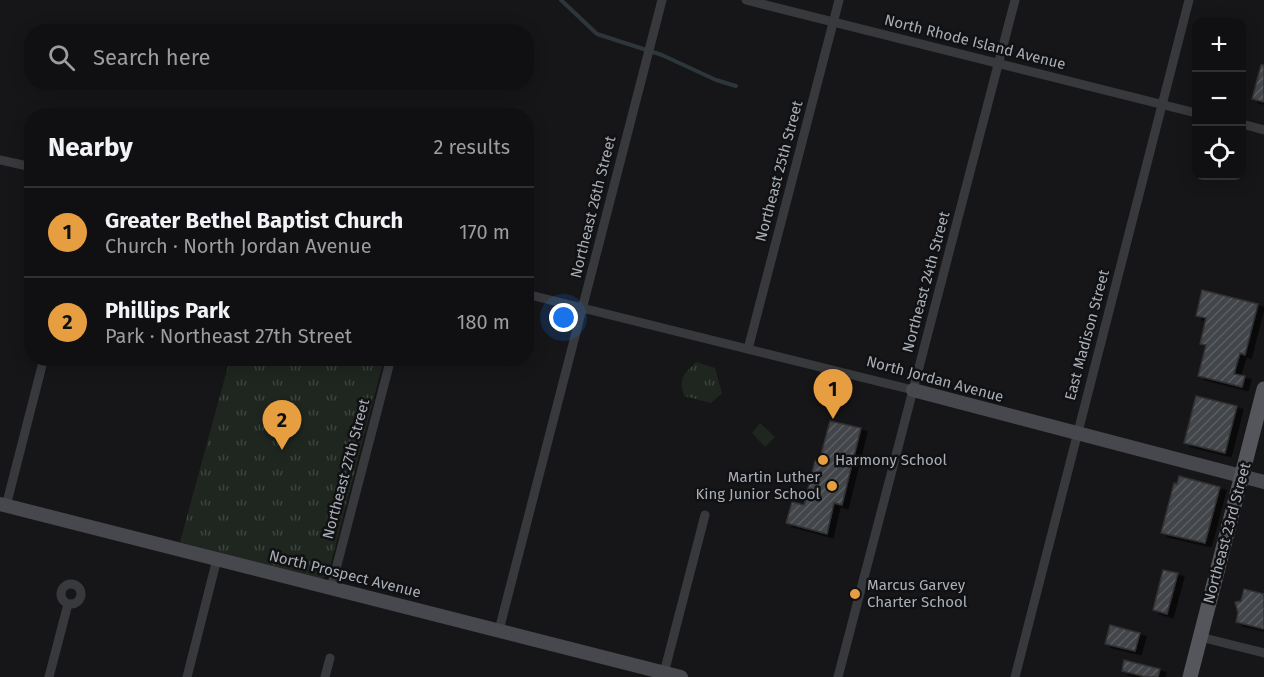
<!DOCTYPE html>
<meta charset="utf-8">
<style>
:root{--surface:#101012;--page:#19191b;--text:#f1f3f6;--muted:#9c9d9f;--line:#303032;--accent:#e69e40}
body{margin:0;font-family:"Fira Sans",sans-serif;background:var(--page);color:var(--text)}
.controls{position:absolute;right:18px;top:18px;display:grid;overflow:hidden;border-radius:12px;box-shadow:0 3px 15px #0003}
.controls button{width:54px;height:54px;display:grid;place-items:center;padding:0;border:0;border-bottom:2px solid var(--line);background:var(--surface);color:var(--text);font:30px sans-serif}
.you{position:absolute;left:564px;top:318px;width:21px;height:21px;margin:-15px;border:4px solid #fff;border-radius:50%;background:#1a73e8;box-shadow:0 0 0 9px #1a73e833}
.badge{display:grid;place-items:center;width:39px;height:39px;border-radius:50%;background:var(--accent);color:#111;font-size:20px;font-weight:700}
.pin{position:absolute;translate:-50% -50px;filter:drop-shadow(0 2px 3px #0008)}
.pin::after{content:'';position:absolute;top:32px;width:21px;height:18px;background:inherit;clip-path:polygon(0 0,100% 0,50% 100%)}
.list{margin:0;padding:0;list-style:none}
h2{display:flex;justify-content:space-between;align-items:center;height:78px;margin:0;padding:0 24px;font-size:26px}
h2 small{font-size:20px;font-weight:400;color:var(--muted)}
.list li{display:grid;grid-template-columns:39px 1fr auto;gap:18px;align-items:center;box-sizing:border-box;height:90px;padding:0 24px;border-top:2px solid var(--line)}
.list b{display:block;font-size:22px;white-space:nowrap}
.list p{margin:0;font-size:20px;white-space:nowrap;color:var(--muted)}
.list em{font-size:20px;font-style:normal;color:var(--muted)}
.icon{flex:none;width:33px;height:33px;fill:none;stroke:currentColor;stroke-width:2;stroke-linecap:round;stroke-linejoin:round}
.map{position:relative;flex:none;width:1264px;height:677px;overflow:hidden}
.search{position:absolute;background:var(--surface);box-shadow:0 3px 15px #0003;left:24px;top:24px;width:510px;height:66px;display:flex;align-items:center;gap:15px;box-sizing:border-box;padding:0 21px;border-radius:24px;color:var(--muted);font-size:22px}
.panel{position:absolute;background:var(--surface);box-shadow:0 3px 15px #0003;left:24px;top:108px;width:510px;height:258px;border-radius:24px}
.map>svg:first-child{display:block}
</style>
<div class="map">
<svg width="1264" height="677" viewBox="0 0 1264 677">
<defs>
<pattern id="park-tufts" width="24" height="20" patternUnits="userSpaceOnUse" patternTransform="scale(1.5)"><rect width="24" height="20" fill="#1f261f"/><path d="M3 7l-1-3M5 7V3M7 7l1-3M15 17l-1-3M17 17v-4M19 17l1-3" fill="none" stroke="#3d433d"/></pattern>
<pattern id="building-hatch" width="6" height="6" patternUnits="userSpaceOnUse" patternTransform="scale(1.5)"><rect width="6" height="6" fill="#434548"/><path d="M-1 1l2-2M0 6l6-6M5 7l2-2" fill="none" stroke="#5b5d60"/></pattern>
<filter id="shadow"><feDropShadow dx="6" dy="3.5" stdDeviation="0" flood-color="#0009"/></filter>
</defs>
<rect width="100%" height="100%" fill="#161618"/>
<polygon fill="#1f261f" points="760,423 775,437 765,447 752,433"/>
<g fill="url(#park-tufts)">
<polygon points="230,359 384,359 328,574 326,577 321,579 180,542"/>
<path d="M 696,362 L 715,368 L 722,393 L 711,403 L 684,396 C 679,376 683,376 696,362 Z"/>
</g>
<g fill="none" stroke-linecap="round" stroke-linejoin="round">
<polyline stroke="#2d363b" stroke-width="4" points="561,0 597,34 662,55 716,80 736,86"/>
</g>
<g fill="url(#building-hatch)" stroke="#303134" stroke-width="1.5" filter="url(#shadow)">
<polygon points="1261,65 1264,65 1264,102 1252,99"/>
<polygon points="1202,290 1258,304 1245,355 1240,353 1234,374 1245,376 1242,387 1198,376 1206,345 1200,344 1206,318 1196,316"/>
<polygon points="1196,396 1237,406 1225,453 1184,443"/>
<polygon points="830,421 861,428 842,505 834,503 827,534 786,523 792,502 804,505 815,461 819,462"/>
<polygon points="1179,476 1220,487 1205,543 1161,533 1174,483 1177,484"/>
<polygon points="1163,570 1178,573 1167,614 1153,610"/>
<polygon points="1244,589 1264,594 1264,629 1236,622 1238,613 1235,602 1241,601"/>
<polygon points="1110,625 1140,633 1135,651 1105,644"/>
<polygon points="1124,660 1160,669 1158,677 1146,677 1122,671"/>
</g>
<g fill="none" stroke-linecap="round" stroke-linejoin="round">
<g stroke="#38393d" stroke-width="9">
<polyline points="746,0 1196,113"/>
<polyline points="1242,124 1264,130"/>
<polyline points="0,160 32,167"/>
<polyline points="526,294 913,390"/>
<polyline points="748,349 839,0"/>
<polyline points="6,506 44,358"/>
<circle cx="71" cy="594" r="10"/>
<polyline points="331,588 391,358"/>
<polyline points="499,630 662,0"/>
<polyline points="1200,637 1264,653"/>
<polyline points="664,673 705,515"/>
<polyline points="49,677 68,604"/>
<polyline points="187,677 217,559"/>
<polyline points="325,677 330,658"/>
<polyline points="838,677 1015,0"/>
<polyline points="1015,677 1189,0"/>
</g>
<g stroke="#46484d" stroke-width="14">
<polyline points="913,390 1264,482"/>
<polyline points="0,504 681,677"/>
</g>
<polyline stroke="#54565c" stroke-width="15" points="1190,677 1264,389"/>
</g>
<g fill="#e69e40" stroke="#111113" stroke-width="2">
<circle cx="823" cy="460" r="6"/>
<circle cx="832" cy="486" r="6"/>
<circle cx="855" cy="594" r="6"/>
</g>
<g text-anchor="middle" stroke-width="5" stroke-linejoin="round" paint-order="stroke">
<g font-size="15" fill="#a9afb7" stroke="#111113">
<text transform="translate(975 42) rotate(14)" y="5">North Rhode Island Avenue</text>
<text transform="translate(779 171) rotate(-75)" y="5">Northeast 25th Street</text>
<text transform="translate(593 207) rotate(-76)" y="5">Northeast 26th Street</text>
<text transform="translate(926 282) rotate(-75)" y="5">Northeast 24th Street</text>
<text transform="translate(1087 335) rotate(-75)" y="5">East Madison Street</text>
<text transform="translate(935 379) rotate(15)" y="5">North Jordan Avenue</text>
<text transform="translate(346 469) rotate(-75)" y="5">Northeast 27th Street</text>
<text transform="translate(1227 533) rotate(-75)" y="5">Northeast 23rd Street</text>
<text transform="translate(345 574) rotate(14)" y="5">North Prospect Avenue</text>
</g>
<g font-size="15" fill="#a9afb7" stroke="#111113" text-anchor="start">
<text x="835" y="465">Harmony School</text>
<text x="820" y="482" text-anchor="end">Martin Luther<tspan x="820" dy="17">King Junior School</tspan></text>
<text x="867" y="590">Marcus Garvey<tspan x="867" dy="17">Charter School</tspan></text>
</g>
</g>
</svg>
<div class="controls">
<button>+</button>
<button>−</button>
<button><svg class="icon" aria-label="locate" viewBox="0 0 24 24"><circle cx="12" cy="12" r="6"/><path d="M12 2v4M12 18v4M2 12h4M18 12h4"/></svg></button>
</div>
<div class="you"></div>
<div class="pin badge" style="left:833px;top:419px">1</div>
<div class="pin badge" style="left:282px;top:450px">2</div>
<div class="search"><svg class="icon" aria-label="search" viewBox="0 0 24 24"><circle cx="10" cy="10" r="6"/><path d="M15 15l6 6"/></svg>Search here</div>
<section class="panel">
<h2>Nearby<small>2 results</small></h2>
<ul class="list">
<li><span class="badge">1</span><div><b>Greater Bethel Baptist Church</b><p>Church · North Jordan Avenue</p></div><em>170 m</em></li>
<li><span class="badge">2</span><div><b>Phillips Park</b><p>Park · Northeast 27th Street</p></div><em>180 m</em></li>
</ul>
</section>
</div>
